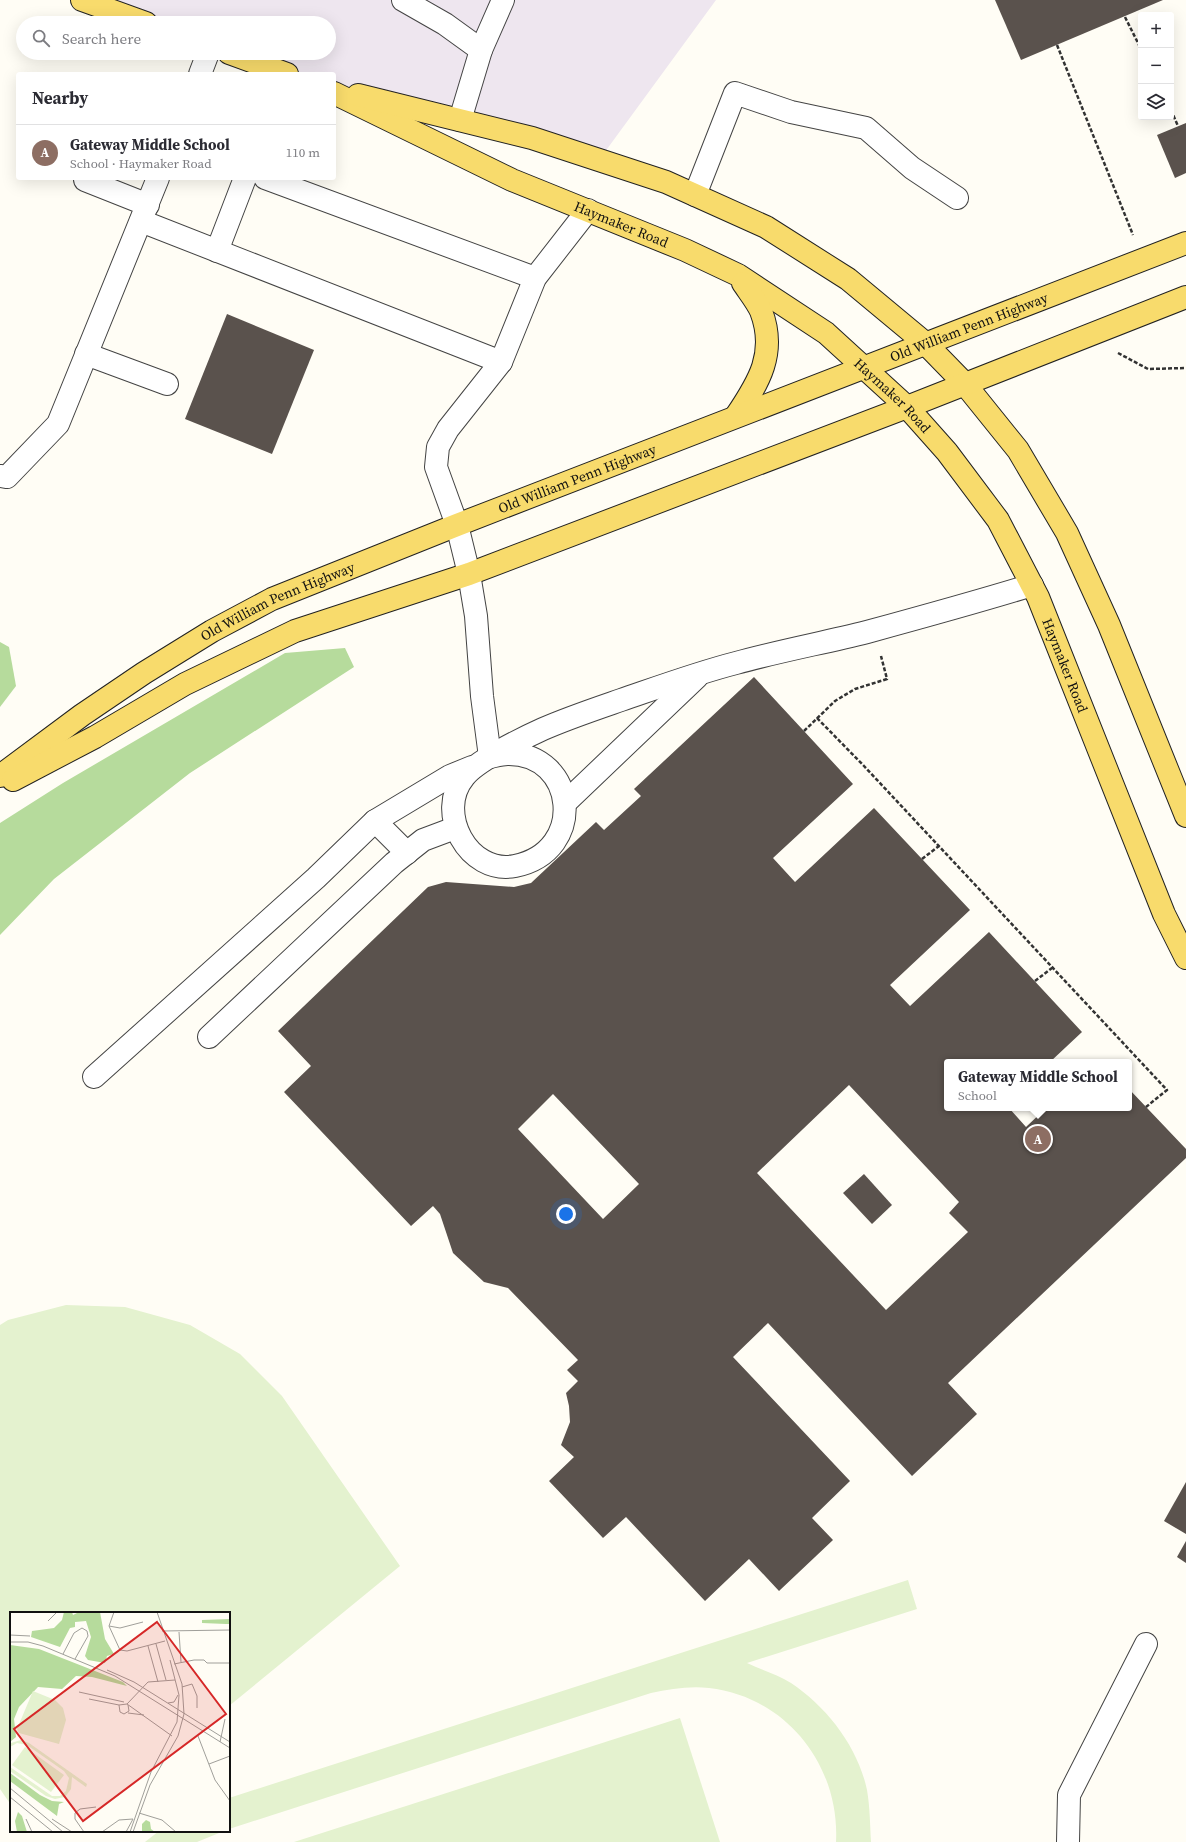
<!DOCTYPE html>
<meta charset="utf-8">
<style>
:root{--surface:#fff;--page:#f2f2f3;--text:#2b2b33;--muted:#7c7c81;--line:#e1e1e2;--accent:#c22828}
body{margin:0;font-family:"Source Serif 4",serif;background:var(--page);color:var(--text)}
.controls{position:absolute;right:12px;top:12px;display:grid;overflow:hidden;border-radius:4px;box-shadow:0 4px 16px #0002}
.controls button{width:36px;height:36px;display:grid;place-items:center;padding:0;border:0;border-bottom:1px solid var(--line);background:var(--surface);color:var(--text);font:20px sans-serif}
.you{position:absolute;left:566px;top:1214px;width:14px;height:14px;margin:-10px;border:3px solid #fff;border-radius:50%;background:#1a73e8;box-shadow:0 0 0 6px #1a73e833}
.badge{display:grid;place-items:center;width:26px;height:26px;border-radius:50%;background:var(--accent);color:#fff;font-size:13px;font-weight:700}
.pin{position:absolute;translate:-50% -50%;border:2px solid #fff;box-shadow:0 1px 4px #0006}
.popup{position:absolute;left:944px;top:1059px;width:188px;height:52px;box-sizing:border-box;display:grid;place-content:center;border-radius:4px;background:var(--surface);filter:drop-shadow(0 1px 3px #0005);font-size:13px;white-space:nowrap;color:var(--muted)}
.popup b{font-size:15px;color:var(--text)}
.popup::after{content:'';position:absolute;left:50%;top:100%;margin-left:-8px;border:8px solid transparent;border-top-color:var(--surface)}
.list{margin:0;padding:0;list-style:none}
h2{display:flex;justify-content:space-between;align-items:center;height:52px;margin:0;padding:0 16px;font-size:17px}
h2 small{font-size:13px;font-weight:400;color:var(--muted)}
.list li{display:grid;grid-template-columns:26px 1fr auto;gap:12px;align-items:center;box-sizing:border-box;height:56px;padding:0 16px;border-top:1px solid var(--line)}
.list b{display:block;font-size:15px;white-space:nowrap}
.list p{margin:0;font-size:13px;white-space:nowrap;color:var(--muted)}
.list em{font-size:13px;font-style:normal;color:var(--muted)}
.icon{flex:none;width:22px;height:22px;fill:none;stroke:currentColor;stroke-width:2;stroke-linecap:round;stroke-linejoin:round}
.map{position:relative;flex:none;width:1186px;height:1842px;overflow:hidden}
.search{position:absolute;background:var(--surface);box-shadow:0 4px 16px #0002;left:16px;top:16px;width:320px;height:44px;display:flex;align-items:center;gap:10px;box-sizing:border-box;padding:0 14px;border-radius:22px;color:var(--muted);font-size:15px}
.panel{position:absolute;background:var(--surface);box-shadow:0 4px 16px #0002;left:16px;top:72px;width:320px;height:108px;border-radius:4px}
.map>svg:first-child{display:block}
</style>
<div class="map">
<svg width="1186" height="1842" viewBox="0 0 1186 1842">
<rect width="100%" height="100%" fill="#fffdf5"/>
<polygon fill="#eee6ef" points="82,0 716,0 599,160 334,89 334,74 287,74 229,53 329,53 329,23 146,23"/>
<g fill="#b6db9c">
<polygon points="0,642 9,647 16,686 0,707"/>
<polygon points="345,648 354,667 190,773 54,879 0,935 0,823 63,783 285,653"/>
</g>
<g fill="#e4f2cf">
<polygon points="66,1305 125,1307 190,1325 240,1354 282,1396 400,1566 229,1706 229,1613 11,1613 11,1805 0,1789 0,1325 8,1320"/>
<path d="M 908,1580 L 917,1609 L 747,1663 C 761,1670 777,1674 791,1683 C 827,1707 858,1747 867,1790 C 870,1807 870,1825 871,1842 L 836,1842 C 840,1766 787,1697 709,1688 C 689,1686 670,1689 651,1693 L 229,1829 L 229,1798 Z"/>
<polygon points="680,1718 720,1842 294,1842"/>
<polygon points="159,1831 224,1831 197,1842 145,1842"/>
</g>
<g fill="#5a524d" fill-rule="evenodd">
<polygon points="995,0 1163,0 1021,60"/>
<polygon points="1186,123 1186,173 1175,178 1157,135"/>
<polygon points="227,314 314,350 272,454 185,419"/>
<path d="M 754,677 L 853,784 L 773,858 L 795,882 L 874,808 L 970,910 L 890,985 L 910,1006 L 989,932 L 1082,1032 L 1050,1062 L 947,1062 L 947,1108 L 1009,1108 L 1026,1127 L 1046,1108 L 1129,1108 L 1129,1089 L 1186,1149 L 1186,1158 L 948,1383 L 977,1414 L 912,1476 L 768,1323 L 733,1357 L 850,1481 L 812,1518 L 833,1540 L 779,1591 L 749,1559 L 705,1601 L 626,1517 L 603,1538 L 549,1481 L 574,1457 L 561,1445 L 570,1422 L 569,1406 L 566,1393 L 578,1381 L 567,1370 L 578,1360 L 508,1288 L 484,1282 L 453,1253 L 440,1214 L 433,1206 L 411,1226 L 284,1092 L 311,1066 L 278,1031 L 428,887 L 446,882 L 514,887 L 531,883 L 596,822 L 604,830 L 641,796 L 634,789 ZM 849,1085 L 959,1202 L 949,1213 L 968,1232 L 886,1310 L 757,1173 ZM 553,1094 L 639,1184 L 603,1219 L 518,1129 Z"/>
<polygon points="864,1174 892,1205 872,1224 843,1193"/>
<polygon points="1186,1482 1186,1534 1164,1521"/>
<polygon points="1186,1541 1186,1563 1177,1557"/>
</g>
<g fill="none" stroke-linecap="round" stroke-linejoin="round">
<defs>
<g id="minor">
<polyline points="403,0 445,24 481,50"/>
<polyline points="200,74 208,53"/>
<polyline points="460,120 481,50 503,0"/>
<polyline points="265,178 535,278"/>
<polyline points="85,180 148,205"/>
<polyline points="695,195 735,93 791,112 866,128 912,168 957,198"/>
<polyline points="141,221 501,362"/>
<polyline points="217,251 245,178"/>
<polyline points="86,354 167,384"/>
<polyline points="0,476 7,477 58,424 158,178"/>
<path d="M 490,757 C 495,756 502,754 508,754 C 576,753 588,851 515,866 C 468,875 435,812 464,777 C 476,761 523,738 543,729 C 568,718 595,709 621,700 C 659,687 697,673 736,663 C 779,651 823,643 867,632 C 922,617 977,602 1032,585"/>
<polyline points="490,757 482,696 476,616 469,574 457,525 436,467 438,447 448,429 501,362 535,278 588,210"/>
<polyline points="565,803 697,677"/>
<polyline points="375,821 407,853"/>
<polyline points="209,1037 394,863 423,840 455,828"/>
<polyline points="94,1077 316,878 375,821 450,776 472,767"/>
<polyline points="1068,1842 1069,1795 1146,1644"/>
</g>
<g id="major">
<polyline points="82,0 146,23"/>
<polyline points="229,53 287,74"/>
<path id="s1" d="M 334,93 L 512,180 L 685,250 L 738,275 L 826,333 L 907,407 L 947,452 L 998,520 L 1038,597 L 1164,914 L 1186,958"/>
<polyline points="358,95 532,138 666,182 766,227 848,279 925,343 964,383 1018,450 1067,533 1109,625 1186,816"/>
<path d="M 736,416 C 759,382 777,353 761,311 C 757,302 749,292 743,283"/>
<path id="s2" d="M 0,776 L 82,715 L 144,673 L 212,631 L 272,599 L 457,525 L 1186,243"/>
<polyline points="13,780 95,737 185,684 295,631 469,574 907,407 1186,297"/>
</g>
</defs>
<use href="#minor" stroke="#444" stroke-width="24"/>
<use href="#major" stroke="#222" stroke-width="24"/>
<g stroke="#333" stroke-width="2.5" stroke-dasharray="4 2" stroke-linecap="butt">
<polyline points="1125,17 1141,49"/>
<polyline points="1057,45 1133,235"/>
<polyline points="1171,110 1178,126"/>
<polyline points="1118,353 1148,369 1186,368"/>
<polyline points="817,718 864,766 1167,1090 1146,1107"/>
<polyline points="804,731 835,701 855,689 887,679 881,656"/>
<polyline points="922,859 939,846"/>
<polyline points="1035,981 1052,968"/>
</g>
<use href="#minor" stroke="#fff" stroke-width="22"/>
<use href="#major" stroke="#f8db6c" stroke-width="22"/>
</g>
<g text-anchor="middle" stroke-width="4" stroke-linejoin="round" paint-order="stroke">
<g font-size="14" fill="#111" stroke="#fff">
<text dy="5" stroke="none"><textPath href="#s1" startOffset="316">Haymaker Road</textPath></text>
<text dy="5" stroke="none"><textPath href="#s2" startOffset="1073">Old William Penn Highway</textPath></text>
<text dy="5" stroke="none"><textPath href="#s1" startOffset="640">Haymaker Road</textPath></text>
<text dy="5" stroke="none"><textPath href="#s2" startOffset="653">Old William Penn Highway</textPath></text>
<text dy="5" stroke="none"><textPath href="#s2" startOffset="329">Old William Penn Highway</textPath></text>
<text dy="5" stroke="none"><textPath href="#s1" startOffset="964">Haymaker Road</textPath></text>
</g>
</g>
<g transform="translate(10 1612)">
<rect width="220" height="220" fill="#fffdf5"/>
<path d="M 54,0 L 62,0 L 63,3 L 69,0 L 90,0 L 95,27 L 104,42 L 97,44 L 95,51 L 78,48 L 75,44 L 81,25 L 76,9 L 65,10 L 65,15 L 60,16 L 50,35 L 21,25 L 22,19 L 44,16 L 52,8 ZM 220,7 L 220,12 L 216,12 L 192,11 L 192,8 ZM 0,33 L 29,37 L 113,70 L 117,74 L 82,65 L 66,64 L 52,77 L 28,75 L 9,95 L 4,107 L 6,125 L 0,130 ZM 0,161 L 30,183 L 42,189 L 54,190 L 49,192 L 47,204 L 0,169 ZM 8,200 L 12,204 L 17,220 L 7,220 L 5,209 ZM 136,208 L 140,210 L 141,217 L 145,220 L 132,220 L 132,212 Z" fill="#b6db9c"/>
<path d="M 23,79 L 45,88 L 53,96 L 56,108 L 49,132 L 9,121 L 7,117 ZM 11,128 L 19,131 L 77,172 L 76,175 L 62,165 L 61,177 L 55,185 L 45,187 L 36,184 L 0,159 L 0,155 L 42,184 L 50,184 L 56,179 L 59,166 L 54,159 L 17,133 L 7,131 L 0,135 L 1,131 ZM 15,135 L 54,163 L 41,180 L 2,153 Z" fill="#e4f2cf"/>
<path fill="none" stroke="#a09f9a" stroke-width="1" d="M 104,0 L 99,14 L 110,38 L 117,39 L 155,29M 38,9 L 47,0M 99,14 L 110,16 L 133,10M 152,19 L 220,18M 169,20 L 171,50M 0,23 L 20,24M 0,30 L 18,30 L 33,34 L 105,64 L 220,136M 146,32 L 156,68M 138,34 L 148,70M 53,42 L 64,21 L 72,16 L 77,19 L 78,24 L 65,47M 164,52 L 184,48 L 194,48 L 197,51 L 220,51M 97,58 L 124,70 L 220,130M 172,75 L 182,72 L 187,84 L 187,96M 69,80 L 114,90M 79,87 L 109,93 L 117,92 L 162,124M 158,91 L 164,90 L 168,83M 117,92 L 138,70 L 165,68M 109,93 L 110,100 L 114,102 L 119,99 L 118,93M 118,101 L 134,103M 188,124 L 205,168 L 220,189M 210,130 L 215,107M 199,152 L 220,144M 0,176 L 53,220M 0,185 L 43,220M 129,201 L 152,208 L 166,220M 16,207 L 22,220M 42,207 L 62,220M 74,220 L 65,207 L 65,201 L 70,197 L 86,195M 92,220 L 109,208 L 123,207M 116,220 L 123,207M 120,220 L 141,160 L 167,110 L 169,83 L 160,48M 123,220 L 140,173 L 168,124 L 174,102 L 172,72 L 147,0"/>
<path fill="#d62828" fill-opacity="0.15" stroke="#d62828" stroke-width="2" d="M 147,10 L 216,102 L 73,209 L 4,117 Z"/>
<rect width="220" height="220" fill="none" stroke="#111" stroke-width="2"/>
</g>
</svg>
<div class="controls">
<button>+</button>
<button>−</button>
<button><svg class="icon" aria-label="layers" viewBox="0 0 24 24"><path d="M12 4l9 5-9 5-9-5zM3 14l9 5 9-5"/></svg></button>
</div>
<div class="you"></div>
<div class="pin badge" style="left:1038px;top:1139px;background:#8d6e63">A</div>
<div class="popup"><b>Gateway Middle School</b>School</div>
<div class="search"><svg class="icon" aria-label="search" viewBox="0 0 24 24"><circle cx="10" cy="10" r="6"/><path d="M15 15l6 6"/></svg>Search here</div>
<section class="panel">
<h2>Nearby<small></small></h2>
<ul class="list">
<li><span class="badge" style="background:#8d6e63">A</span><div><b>Gateway Middle School</b><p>School · Haymaker Road</p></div><em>110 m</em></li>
</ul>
</section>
</div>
